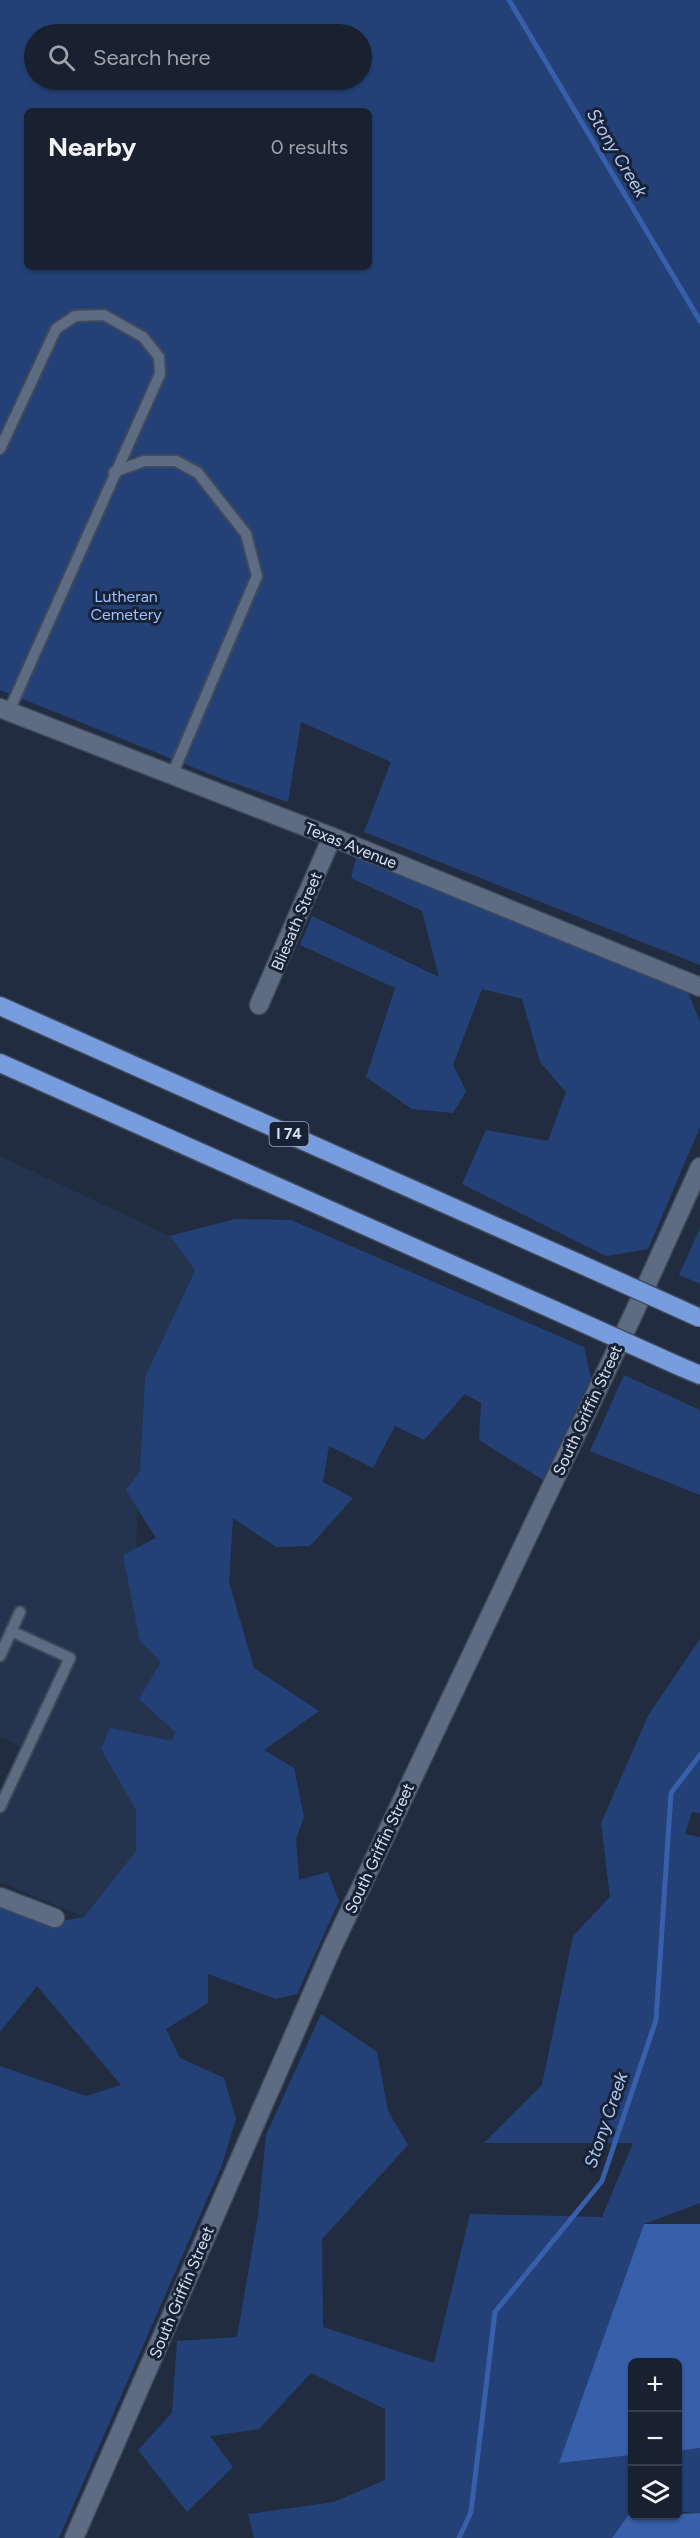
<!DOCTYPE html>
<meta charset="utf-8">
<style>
:root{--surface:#192130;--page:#222938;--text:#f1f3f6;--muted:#9fa3ab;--line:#373e4c}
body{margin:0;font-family:Figtree,sans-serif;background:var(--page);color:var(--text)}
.controls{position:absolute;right:18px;bottom:18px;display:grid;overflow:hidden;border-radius:9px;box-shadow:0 2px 4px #0004}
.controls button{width:54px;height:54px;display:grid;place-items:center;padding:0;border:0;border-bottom:2px solid var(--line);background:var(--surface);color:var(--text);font:30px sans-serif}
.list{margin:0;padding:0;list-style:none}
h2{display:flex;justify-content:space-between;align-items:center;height:78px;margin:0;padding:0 24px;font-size:26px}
h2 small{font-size:20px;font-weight:400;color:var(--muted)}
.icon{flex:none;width:33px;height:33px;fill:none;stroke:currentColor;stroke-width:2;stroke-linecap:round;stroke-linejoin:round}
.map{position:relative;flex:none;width:700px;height:2538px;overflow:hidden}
.search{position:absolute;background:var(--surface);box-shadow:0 2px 4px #0004;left:24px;top:24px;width:348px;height:66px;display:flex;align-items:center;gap:15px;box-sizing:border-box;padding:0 21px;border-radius:33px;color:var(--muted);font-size:22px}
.panel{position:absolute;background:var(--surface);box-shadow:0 2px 4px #0004;left:24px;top:108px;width:348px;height:162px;border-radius:9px}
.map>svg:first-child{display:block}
</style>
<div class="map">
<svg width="700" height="2538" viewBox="0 0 700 2538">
<rect width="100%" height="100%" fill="#212c40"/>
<polygon fill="#25344e" points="0,1156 170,1236 195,1269 145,1377 136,1543 176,1732 136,1851 84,1917 0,1882 0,1807 27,1750 0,1737"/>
<g fill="#244177" fill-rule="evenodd">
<path d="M 0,0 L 700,0 L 700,965 L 364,832 L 391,762 L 301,722 L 288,802 L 222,779 L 0,690 ZM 34,34 L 362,34 L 362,80 L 34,80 ZM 27,111 L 369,111 L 369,267 L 27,267 Z"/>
<polygon points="356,857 688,992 700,1022 700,1127 648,1249 606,1256 462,1184 486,1130 548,1141 566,1092 540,1062 522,999 482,989 453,1065 466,1091 453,1113 412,1109 366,1077 395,988 300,945 312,916 439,977 422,911 351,878"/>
<polygon points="235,1219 291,1220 584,1347 591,1378 543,1480 479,1440 481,1403 465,1394 424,1440 395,1426 373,1468 329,1446 323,1482 353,1498 310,1546 276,1547 233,1518 229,1582 254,1668 319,1711 264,1750 294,1768 304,1817 296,1839 299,1880 328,1872 339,1901 297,1994 276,1999 208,1974 208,2003 166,2029 180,2058 224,2078 236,2119 222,2165 59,2538 0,2538 0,2066 86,2096 121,2085 37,1986 0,2032 0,1907 42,1924 84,1917 136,1851 136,1810 101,1749 110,1728 172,1741 175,1732 139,1699 161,1662 140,1641 123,1555 156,1538 126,1490 140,1471 145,1377 195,1270 170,1236"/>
<polygon points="700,1228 700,1284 679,1275"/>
<polygon points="624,1375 700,1410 700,1495 590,1451"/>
<polygon points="700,1639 700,1813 692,1812 685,1834 700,1837 700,2203 644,2224 560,2463 632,2455 632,2510 612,2538 254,2538 248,2514 334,2502 385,2480 385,2409 311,2373 259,2429 210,2436 233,2467 187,2512 138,2450 172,2413 177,2341 237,2337 258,2216 266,2135 321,2014 377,2052 388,2111 408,2145 322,2239 323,2327 434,2363 470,2214 602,2217 633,2143 484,2143 542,2085 573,1936 610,1897 601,1823 649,1714"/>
<polygon points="700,2448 700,2513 678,2512 678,2451"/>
</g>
<g fill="#375faa">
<polygon points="644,2224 700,2224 700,2448 678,2451 678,2362 632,2362 632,2455 559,2463"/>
<polygon points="632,2510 632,2516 700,2513 700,2538 612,2538"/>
</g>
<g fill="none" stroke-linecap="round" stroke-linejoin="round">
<g stroke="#375faa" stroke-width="5">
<polyline points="509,0 700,321"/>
<polyline points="459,2538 471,2512 495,2312 602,2181 656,2020 671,1793 700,1755"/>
</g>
<defs>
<g id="lane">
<polyline points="0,449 56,329 75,316 104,315 143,337 159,357 160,374 9,711"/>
<polyline points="114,472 144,461 176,461 198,473 246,534 257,576 172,775"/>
<polyline points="0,1656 20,1612"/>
<polyline points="0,1807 70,1658 11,1631"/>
</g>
<g id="street">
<polyline points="0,708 332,837 700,987"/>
<polyline points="259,1005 332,837"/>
<polyline points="0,1897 55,1918"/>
<polyline points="74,2538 332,1948 632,1317 700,1167"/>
</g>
<g id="highway">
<polyline points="0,1006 578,1263"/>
<polyline points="0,1063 554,1310"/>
<polyline points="681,1367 700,1375"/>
</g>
</defs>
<use href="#lane" stroke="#404a5b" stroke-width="14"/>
<use href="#street" stroke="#404a5b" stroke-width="21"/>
<use href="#highway" stroke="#404a5b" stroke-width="21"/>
<use href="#lane" stroke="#5e6c83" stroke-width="10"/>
<use href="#street" stroke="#5e6c83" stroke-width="18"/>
<use href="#highway" stroke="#789dde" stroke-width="18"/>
<defs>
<g id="highway-bridge">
<polyline points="578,1263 700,1318"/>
<polyline points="554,1310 681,1367"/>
</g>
</defs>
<use href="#highway-bridge" stroke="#404a5b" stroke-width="21" stroke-linecap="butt"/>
<use href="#highway-bridge" stroke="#789dde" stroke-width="18"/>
</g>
<g text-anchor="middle" stroke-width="6" stroke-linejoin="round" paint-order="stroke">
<rect fill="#172236" stroke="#a0a8b8" stroke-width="1.5" x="269.5" y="1122" width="39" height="24" rx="4.5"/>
<g font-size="15" font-weight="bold" fill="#dae2f0">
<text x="289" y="1139">I 74</text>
</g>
<g font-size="16" fill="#9ec1fe" stroke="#172236">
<text x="126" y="602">Lutheran<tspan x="126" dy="18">Cemetery</tspan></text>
</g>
<g font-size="16" fill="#dae2f0" stroke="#172236">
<text transform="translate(351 845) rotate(22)" y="6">Texas Avenue</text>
<text transform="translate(296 921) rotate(-67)" y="6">Bliesath Street</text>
<text transform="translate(587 1410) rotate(-65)" y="6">South Griffin Street</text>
<text transform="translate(379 1848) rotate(-65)" y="6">South Griffin Street</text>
<text transform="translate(181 2292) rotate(-67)" y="6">South Griffin Street</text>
</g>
<g font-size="18" font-style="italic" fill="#b1c8f1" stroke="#172236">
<text transform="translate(617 153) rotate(59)" y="6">Stony Creek</text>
<text transform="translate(606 2120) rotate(-71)" y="6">Stony Creek</text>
</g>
</g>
</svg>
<div class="controls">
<button>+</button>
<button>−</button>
<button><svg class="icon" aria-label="layers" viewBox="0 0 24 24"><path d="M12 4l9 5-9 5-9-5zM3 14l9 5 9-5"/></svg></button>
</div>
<div class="search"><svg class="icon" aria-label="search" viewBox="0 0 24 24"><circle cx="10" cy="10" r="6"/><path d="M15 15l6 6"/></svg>Search here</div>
<section class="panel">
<h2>Nearby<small>0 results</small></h2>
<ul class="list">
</ul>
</section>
</div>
